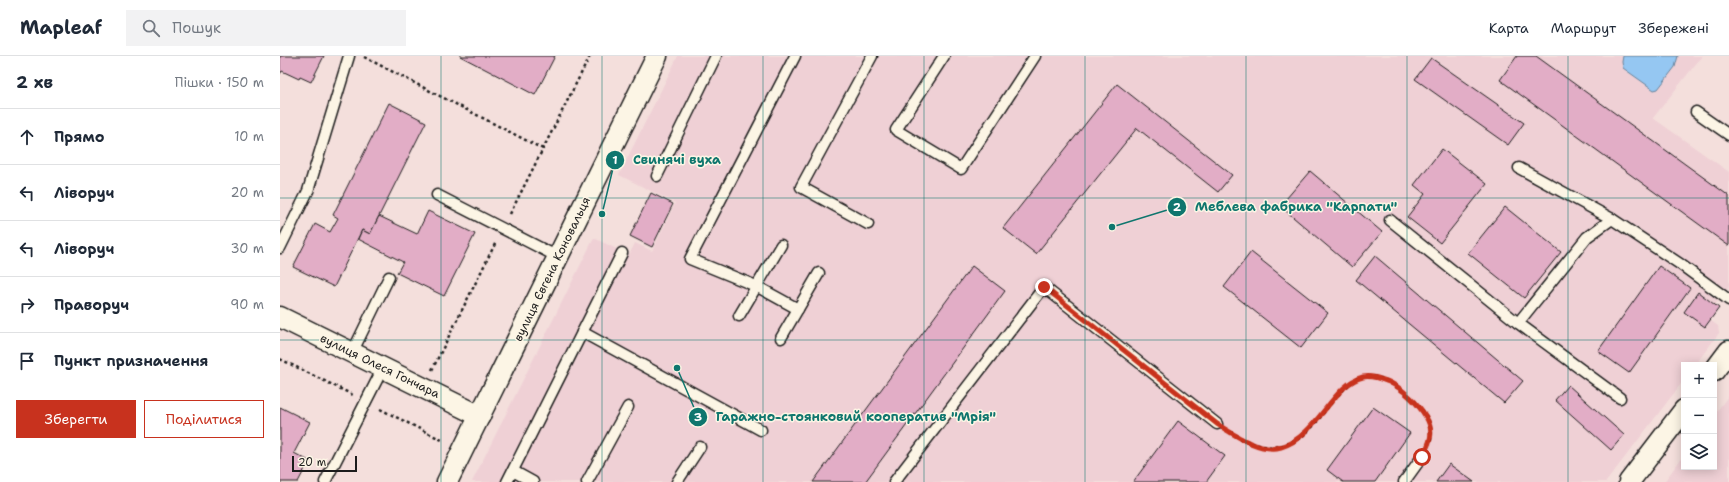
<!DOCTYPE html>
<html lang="uk">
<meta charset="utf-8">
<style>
:root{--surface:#fff;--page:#f2f2f3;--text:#1f2937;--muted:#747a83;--line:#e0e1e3;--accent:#c8321e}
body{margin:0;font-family:"Shantell Sans",sans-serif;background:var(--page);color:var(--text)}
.controls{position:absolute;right:12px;bottom:12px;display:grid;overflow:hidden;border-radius:0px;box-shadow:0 2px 10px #0003}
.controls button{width:36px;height:36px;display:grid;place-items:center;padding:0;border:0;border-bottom:1px solid var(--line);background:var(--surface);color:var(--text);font:20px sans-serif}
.scale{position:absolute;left:12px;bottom:10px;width:65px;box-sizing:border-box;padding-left:4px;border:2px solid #1c1c1c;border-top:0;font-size:11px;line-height:14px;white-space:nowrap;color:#1c1c1c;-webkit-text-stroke:3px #fcf5e5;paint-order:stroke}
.stop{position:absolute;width:12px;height:12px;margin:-9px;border:3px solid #c8321e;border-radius:50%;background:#fff}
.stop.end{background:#c8321e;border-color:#fff;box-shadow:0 1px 4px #0008}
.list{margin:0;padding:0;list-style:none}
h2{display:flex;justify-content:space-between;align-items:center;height:52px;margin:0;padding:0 16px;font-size:17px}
h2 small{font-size:13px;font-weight:400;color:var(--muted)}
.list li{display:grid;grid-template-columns:26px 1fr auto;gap:12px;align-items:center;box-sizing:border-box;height:56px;padding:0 16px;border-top:1px solid var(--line)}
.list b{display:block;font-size:15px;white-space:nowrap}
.list em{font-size:13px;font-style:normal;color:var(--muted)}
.actions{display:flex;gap:8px;padding:12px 16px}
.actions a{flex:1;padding:9px 0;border:1px solid var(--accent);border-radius:0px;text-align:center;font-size:14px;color:var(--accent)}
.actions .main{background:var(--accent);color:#fff}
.icon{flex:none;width:22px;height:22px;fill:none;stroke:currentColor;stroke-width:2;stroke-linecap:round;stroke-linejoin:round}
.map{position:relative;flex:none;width:1449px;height:426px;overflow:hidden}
header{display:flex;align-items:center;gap:24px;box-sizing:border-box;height:56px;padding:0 20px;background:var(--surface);border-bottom:1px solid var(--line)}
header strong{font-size:19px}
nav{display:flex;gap:22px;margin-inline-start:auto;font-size:14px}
.search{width:280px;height:36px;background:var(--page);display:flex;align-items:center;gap:10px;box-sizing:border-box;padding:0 14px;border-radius:0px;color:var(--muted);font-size:15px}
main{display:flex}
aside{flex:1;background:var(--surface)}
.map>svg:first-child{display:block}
</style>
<header>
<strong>Mapleaf</strong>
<div class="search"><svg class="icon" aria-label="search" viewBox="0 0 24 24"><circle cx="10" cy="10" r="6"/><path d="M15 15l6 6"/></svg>Пошук</div>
<nav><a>Карта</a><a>Маршрут</a><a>Збережені</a></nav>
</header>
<main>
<aside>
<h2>2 хв<small>Пішки · 150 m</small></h2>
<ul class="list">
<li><svg class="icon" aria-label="ahead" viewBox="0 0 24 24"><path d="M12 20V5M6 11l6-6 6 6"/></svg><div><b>Прямо</b></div><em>10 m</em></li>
<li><svg class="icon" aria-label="left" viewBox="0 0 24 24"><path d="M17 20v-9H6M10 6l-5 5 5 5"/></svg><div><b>Ліворуч</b></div><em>20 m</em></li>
<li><svg class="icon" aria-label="left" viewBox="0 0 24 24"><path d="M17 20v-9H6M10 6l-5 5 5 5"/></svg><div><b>Ліворуч</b></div><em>30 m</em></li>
<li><svg class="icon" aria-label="right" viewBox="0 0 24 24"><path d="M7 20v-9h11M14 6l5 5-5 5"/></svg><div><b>Праворуч</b></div><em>90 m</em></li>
<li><svg class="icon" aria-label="arrive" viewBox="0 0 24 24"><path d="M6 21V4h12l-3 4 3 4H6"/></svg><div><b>Пункт призначення</b></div></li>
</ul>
<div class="actions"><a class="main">Зберегти</a><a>Поділитися</a></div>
</aside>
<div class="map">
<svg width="1449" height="426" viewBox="0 0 1449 426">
<rect width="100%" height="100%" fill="#f4dfdc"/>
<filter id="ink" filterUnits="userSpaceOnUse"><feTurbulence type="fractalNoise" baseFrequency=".025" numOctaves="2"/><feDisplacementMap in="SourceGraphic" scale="8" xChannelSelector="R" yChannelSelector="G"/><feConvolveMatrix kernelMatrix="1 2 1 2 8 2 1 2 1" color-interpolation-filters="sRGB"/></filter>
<g filter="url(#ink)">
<g fill="#efd0d5">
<polygon points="398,0 1422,0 1373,62 1449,116 1449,231 1435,249 1439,252 1430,264 1438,270 1439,277 1415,309 1404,309 1404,324 1326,426 192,426 314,182 349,199 355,187 372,195 395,147 339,119"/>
<polygon points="1449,339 1449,426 1384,426 1404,399 1404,411 1434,411 1434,359"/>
</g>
<polygon fill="#95c7f2" stroke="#65839c" points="1343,0 1398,0 1395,11 1378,33 1374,34 1343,12 1342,6"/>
<g fill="#e2adc6" stroke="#1c1c1c">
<polygon points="0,0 44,0 31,26 20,21 19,23 2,15 0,18"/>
<polygon points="180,0 275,0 255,39"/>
<polygon points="1237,0 1256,0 1449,140 1449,190 1220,24"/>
<polygon points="1151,2 1244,67 1228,89 1135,23"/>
<polygon points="837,28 952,119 938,136 857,72 756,198 723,172"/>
<polygon points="109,47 146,66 90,178 82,174 54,231 13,211 35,168 50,176 58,162 53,159"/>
<polygon points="1162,93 1207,128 1160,187 1127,161 1145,138 1134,129"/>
<polygon points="1030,115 1102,176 1072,211 1000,150"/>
<polygon points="371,137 393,148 372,191 350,180"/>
<polygon points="1225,151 1281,196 1244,242 1188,197"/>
<polygon points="148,155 195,178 164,240 117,217 123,206 78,183 82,174 90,178 99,160 137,178"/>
<polygon points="971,196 1048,257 1021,292 944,231"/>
<polygon points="1095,200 1243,325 1224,347 1076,224"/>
<polygon points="692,210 725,235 585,426 533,426"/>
<polygon points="1379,210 1410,232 1349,317 1318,295"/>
<polygon points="1418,236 1439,252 1425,271 1404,256"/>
<polygon points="1288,329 1344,379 1331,394 1275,344"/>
<polygon points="0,351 30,366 14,397 29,405 18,426 0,426"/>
<polygon points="1093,351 1130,377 1095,426 1063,426 1047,414"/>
<polygon points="898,365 945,400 926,426 853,426"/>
<polygon points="1169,408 1194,426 1156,426"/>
</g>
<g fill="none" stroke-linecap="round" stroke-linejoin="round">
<defs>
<g id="service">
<polyline points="515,0 410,203 476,230 518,253"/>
<polyline points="664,0 616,74 681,113 755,0"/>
<polyline points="1416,56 1449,79"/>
<polyline points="1239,112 1332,163 1400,208 1449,244"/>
<polyline points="377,120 436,0"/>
<polyline points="157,139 278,201"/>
<polyline points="1110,164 1238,267 1340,342"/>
<polyline points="588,168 521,131 592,0"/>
<polyline points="0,192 28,135 69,0"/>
<polyline points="459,260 501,189"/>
<polyline points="1238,267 1307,181 1332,163"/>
<polyline points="302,276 481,374"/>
<polyline points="501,282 539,217"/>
<polyline points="72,297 109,221"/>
<polyline points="233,415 253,426"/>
<polyline points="45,426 103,312"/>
<polyline points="227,426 342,197"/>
<polyline points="307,426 348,351"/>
<polyline points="397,426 420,391"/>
<polyline points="614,426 764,231 937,368"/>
<polyline points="1124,426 1142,401"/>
</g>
<g id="minor">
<polyline points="0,261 200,360"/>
<polyline points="1434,315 1449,295"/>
<polyline points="167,426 377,0"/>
<polyline points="1349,426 1404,354"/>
</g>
</defs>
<use href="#service" stroke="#1c1c1c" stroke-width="13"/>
<use href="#minor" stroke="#1c1c1c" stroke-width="23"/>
<g stroke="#1c1c1c" stroke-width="2.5" stroke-dasharray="3 3" stroke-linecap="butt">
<polyline points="84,1 263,93"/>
<polyline points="230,158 310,0"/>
<polyline points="0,303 73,339"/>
<polyline points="152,314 216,186"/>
<polyline points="100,353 164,385"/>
<path d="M 950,376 C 982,396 1007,398 1034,369 C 1043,358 1050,346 1061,336 C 1067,330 1074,322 1083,321 C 1105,316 1137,343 1147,362 C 1151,369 1152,380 1150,388"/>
</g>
<use href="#service" stroke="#fcf5e5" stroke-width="10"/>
<use href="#minor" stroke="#fcf5e5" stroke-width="20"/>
</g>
</g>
<g fill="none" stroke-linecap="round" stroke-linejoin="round" filter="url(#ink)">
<path stroke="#c8321e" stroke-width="5" d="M 764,231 L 937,368 C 955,379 980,397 1001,391 C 1038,380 1052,328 1083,321 C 1092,319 1101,323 1109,326 C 1123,333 1138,347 1146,361 C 1155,376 1150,387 1142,401"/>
</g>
<path fill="none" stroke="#0f766e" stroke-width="1" stroke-opacity="0.55" d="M 161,0 L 161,426M 322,0 L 322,426M 483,0 L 483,426M 644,0 L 644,426M 805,0 L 805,426M 966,0 L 966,426M 1127,0 L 1127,426M 1288,0 L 1288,426M 0,142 L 1449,142M 0,284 L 1449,284"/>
<g text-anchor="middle" stroke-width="3" stroke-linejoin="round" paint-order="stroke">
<g font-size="12" fill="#1c1c1c" stroke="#fcf5e5">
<text transform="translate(272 213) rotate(-64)" y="4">вулиця Євгена Коновальця</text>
<text transform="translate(100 310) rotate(26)" y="4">вулиця Олеся Гончара</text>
</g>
</g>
<path fill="none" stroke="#0f766e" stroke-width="1.5" d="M322 158L335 104M832 171L897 151M397 312L418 361"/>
<g fill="#0f766e" stroke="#fcf5e5" stroke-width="1.5">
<circle cx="322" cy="158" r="4"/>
<circle cx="832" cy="171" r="4"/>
<circle cx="397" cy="312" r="4"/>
<circle cx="335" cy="104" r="10"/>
<circle cx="897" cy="151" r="10"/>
<circle cx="418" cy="361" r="10"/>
</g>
<g font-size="12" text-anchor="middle" font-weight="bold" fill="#fff">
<text x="335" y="108">1</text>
<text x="897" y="155">2</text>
<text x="418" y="365">3</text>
</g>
<g font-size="13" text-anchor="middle" font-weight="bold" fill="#0f766e" stroke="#fcf5e5" stroke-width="3" stroke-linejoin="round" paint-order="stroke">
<text x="397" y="108">Свинячі вуха</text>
<text x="1016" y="155">Меблева фабрика "Карпати"</text>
<text x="576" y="365">Гаражно-стоянковий кооператив "Мрія"</text>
</g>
</svg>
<div class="controls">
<button>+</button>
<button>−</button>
<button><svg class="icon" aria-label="layers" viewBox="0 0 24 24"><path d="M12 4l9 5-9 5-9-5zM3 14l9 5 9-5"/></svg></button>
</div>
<div class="scale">20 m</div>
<div class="stop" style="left:1142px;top:401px"></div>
<div class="stop end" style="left:764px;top:231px"></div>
</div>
</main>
